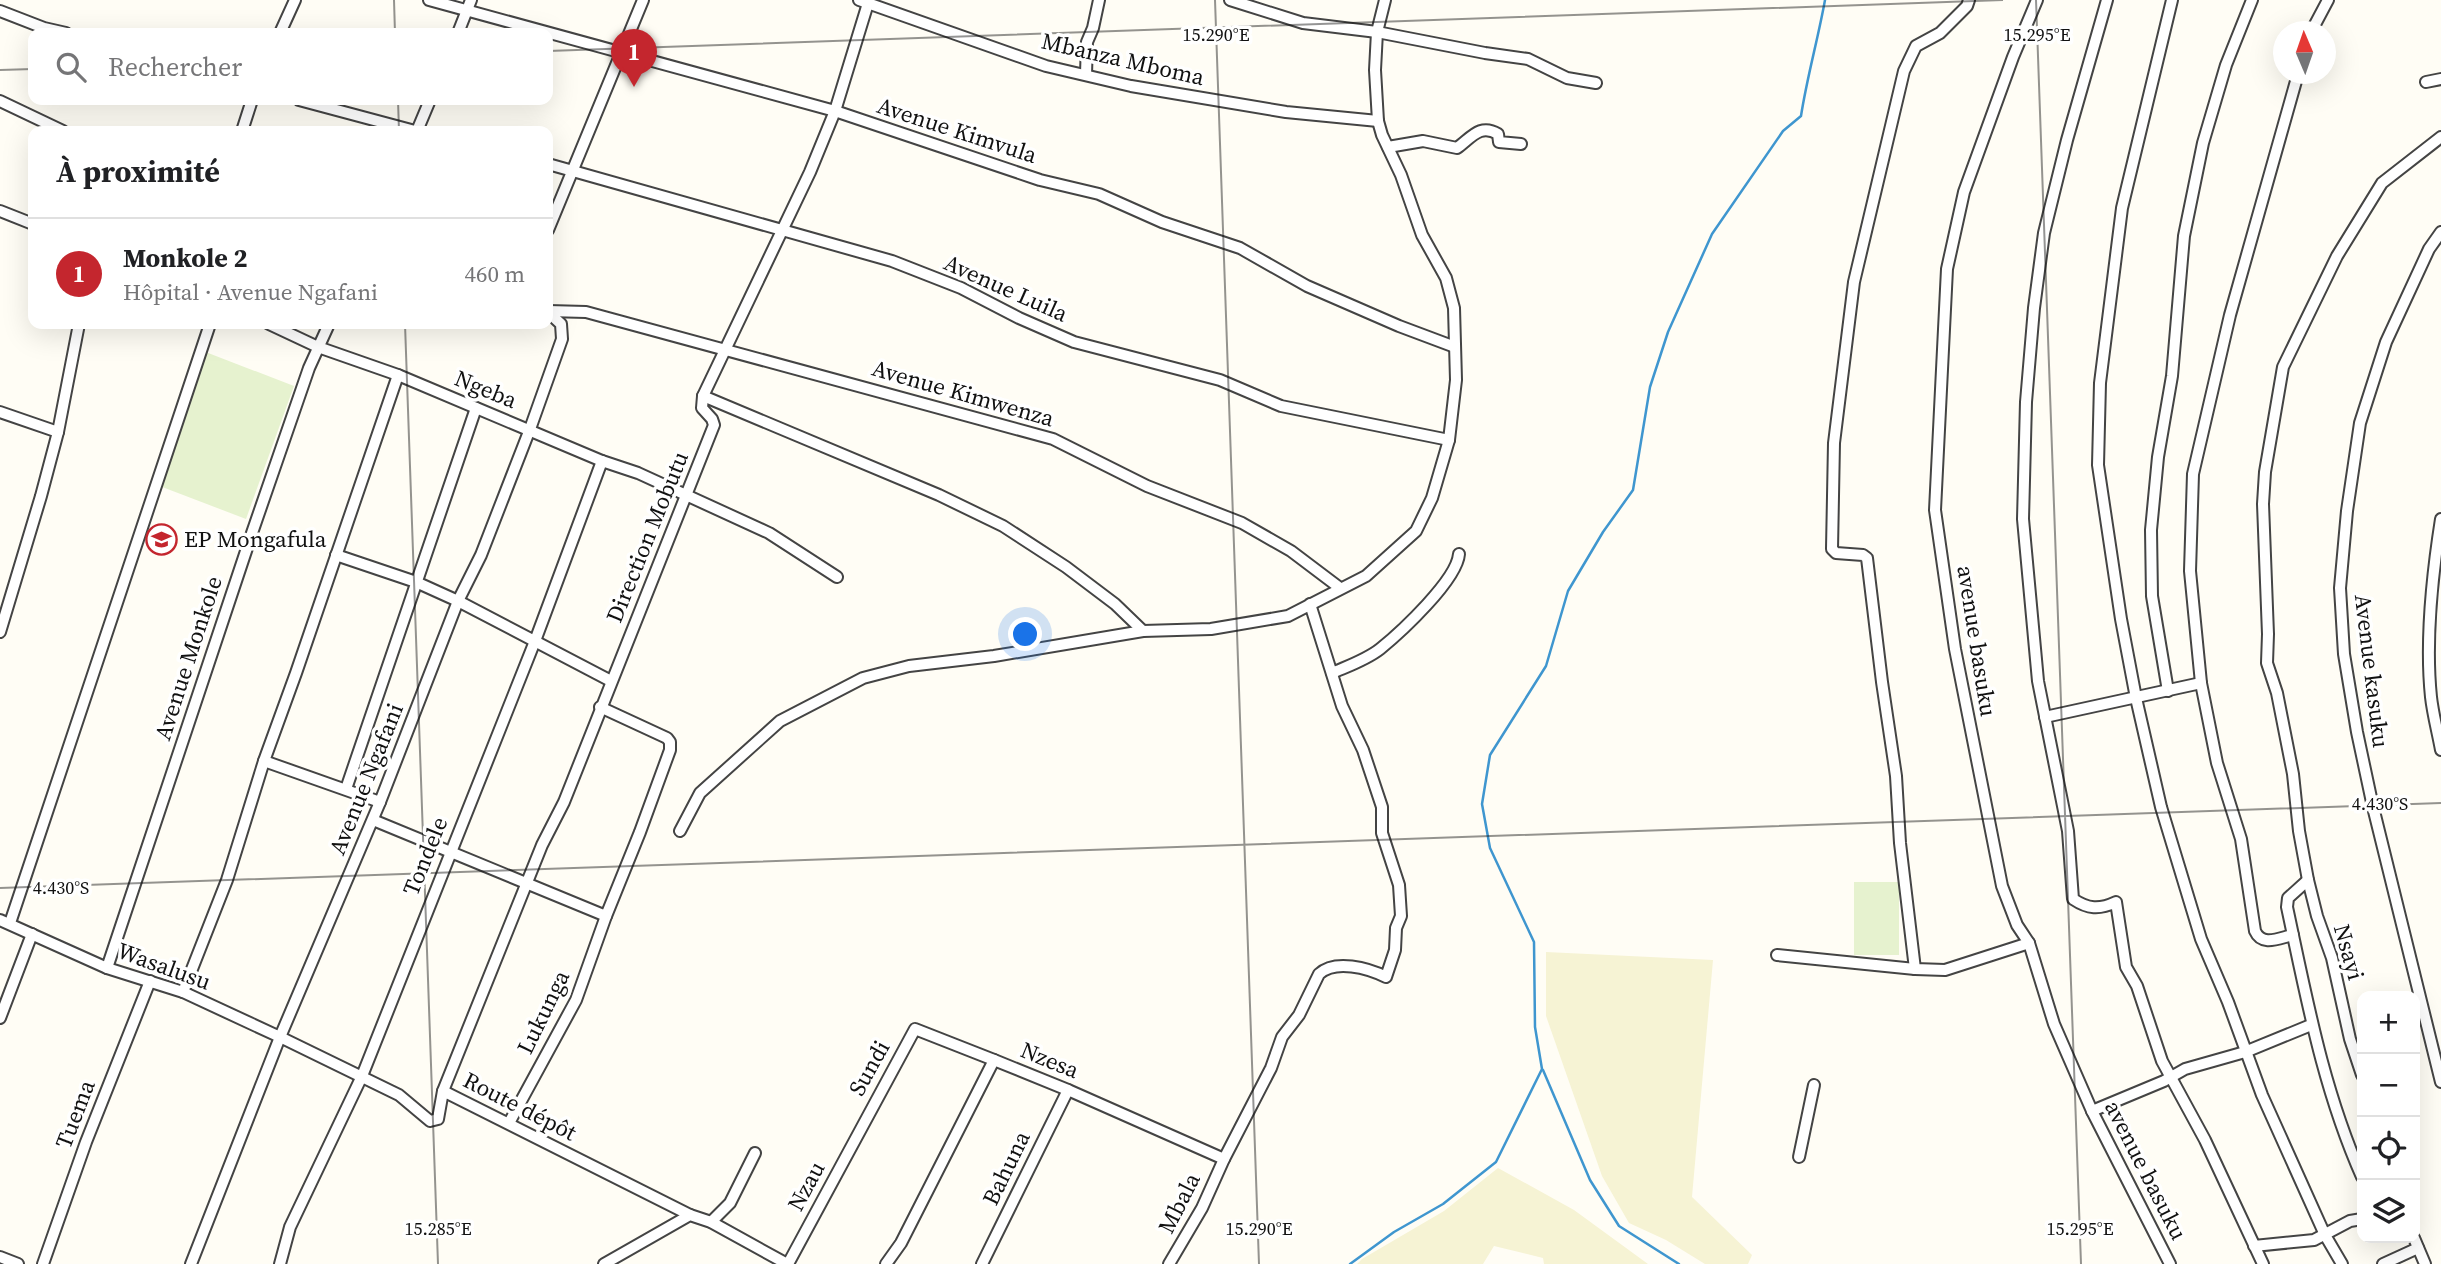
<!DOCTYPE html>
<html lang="fr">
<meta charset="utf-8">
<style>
:root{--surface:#fff;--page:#f2f2f2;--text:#202124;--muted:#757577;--line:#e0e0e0;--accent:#c4262e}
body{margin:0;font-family:"Source Serif 4",serif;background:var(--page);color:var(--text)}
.controls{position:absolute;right:21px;bottom:21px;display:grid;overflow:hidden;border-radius:14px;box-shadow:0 7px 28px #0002}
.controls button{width:63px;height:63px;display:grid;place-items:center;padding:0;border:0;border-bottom:2px solid var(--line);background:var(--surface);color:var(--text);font:35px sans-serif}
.compass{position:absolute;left:2273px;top:21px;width:63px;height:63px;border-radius:50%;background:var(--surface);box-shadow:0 7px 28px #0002;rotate:358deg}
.you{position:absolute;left:1026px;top:635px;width:24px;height:24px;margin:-18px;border:5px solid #fff;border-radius:50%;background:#1a73e8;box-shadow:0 0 0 10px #1a73e833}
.badge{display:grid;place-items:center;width:46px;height:46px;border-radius:50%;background:var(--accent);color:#fff;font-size:23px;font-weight:700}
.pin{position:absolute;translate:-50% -58px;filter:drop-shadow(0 2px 4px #0008)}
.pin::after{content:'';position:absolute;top:37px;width:24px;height:21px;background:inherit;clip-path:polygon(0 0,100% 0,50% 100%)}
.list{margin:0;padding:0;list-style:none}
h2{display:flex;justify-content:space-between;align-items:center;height:91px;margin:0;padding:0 28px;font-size:30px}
h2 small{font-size:23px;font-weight:400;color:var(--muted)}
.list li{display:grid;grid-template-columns:46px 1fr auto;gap:21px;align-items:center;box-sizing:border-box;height:112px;padding:0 28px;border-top:2px solid var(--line)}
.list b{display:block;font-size:26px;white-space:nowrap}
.list p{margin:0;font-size:23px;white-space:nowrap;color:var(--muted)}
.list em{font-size:23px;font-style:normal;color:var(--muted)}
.icon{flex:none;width:38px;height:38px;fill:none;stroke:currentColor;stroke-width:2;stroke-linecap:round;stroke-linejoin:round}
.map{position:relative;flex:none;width:2441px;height:1264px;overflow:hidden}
.search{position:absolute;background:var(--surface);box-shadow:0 7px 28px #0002;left:28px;top:28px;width:525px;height:77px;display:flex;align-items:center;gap:18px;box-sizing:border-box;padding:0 24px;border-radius:14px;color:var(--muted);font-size:26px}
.panel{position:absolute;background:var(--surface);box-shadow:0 7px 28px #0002;left:28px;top:126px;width:525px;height:203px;border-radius:14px}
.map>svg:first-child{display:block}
</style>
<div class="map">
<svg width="2441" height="1264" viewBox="0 0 2441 1264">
<rect width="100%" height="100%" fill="#fffdf5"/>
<g fill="#f6f3d4">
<polygon points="1546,952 1713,960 1692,1197 1752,1255 1748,1264 1705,1264 1666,1240 1629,1223 1602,1176 1546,1016"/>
<polygon points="1498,1168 1574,1210 1648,1264 1544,1264 1543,1258 1494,1246 1483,1264 1357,1264 1362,1259 1444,1211"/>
</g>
<g fill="#e6f2cf">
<polygon points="203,351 294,386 246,519 157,485"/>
<rect x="1854" y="882" width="45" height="73"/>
</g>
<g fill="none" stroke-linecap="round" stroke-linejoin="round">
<g stroke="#3f96cf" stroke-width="2.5">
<polyline points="1543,1070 1590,1180 1619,1226 1679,1264"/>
<path d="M 1350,1264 L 1394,1232 L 1443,1204 L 1496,1162 L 1542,1069 L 1535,1027 L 1534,942 L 1490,848 L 1482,804 L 1490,755 L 1546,666 L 1568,591 L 1603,532 L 1633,490 L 1650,387 L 1668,332 L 1712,234 L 1783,131 L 1801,116 C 1807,77 1818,39 1825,0"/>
</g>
<defs>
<g id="minor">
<polyline points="429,0 835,111 1040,180 1099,194 1162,222 1240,248 1307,286 1399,326 1455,347"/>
<polyline points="859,0 1046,66 1131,86 1286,112 1378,121"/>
<polyline points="1230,0 1303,23 1377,32 1485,53 1528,59 1567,78 1596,83"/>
<polyline points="2037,0 2013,57 1964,192 1947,269 1935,510 1955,649 2002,886 2017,925 2029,943 2054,1024 2092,1111 2170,1264"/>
<path d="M 2107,0 L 2067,140 L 2044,233 L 2034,308 L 2026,402 L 2023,519 L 2038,681 L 2068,831 L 2073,899 C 2088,909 2099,910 2116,902 L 2126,967 L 2137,986 L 2162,1061 L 2205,1140 L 2263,1264"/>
<polyline points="2172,0 2122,208 2100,383 2098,465 2121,619 2136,698 2161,807 2201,939 2228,1002 2262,1095 2325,1235 2342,1264"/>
<polyline points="0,11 44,28 66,33"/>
<polyline points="2311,32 2328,0"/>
<polyline points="280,33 295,0"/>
<polyline points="458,33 471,0"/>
<polyline points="1086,74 1087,42 1093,28 1099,0"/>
<polyline points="2426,82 2441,79"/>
<polyline points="299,100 415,131"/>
<polyline points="0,101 63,131"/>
<polyline points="242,131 252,100"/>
<polyline points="417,131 430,100"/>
<path d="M 1388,147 L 1423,141 L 1457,148 C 1471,138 1480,123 1498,134 L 1499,142 L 1521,144"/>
<polyline points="548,164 892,261 961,288 1019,318 1074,342 1220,380 1281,406 1449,440"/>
<polyline points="0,211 33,224"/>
<polyline points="548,230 643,0"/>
<polyline points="2441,232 2429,249 2386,342 2360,423 2347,511 2340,588 2344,654 2357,732 2373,807 2441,1082"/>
<polyline points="548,311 586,312 1053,439 1147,486 1242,523 1291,551 1340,588"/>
<polyline points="269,324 318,347 398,375 602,461 638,473 769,533 837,577"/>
<polyline points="703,396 939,495 1003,526 1066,567 1115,604 1143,631"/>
<polyline points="0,412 58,432"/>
<path d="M 2441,519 C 2432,576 2425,639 2431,697 C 2433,715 2438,733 2441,750"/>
<polyline points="336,555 416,582 458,601 611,681"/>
<polyline points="0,632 41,496 58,432 79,324"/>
<path d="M 1332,673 C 1348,666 1366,660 1380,649 C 1401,632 1457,580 1459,554"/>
<polyline points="2168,691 2152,596 2151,530 2158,457 2172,376 2184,236 2203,143 2226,65 2252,0"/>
<polyline points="2045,717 2201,683"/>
<polyline points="264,761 380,802"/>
<polyline points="346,789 476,408"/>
<polyline points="373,820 606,916 640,832 670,750 670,742 667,738 600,707"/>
<polyline points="680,831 700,793 780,721 863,678 909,666 994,656 1143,631 1211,629 1288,616 1366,576 1416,531 1432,498 1449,440 1456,380 1454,308 1446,278 1422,235 1401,175 1382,135 1378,121 1375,70 1377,32 1385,0"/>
<path d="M 2308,880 L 2288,898 L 2287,907 C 2307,1000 2323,1089 2362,1177"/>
<polyline points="0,920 107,968 183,992 280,1037 399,1095 430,1121 438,1119 443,1091 690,1215"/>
<polyline points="10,923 210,324"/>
<path d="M 2293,935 C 2279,938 2262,947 2255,931 L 2241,839 L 2217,763 L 2201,683 L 2190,571 L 2193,474 L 2230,315 L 2298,74"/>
<polyline points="1777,955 1915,969 1945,970 2029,943"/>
<polyline points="107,968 252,533 309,368 329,324"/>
<polyline points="1915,969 1900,843 1896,776 1882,682 1867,558 1863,555 1836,553 1832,549 1834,443 1854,282 1904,71 1916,46 1940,33 1967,6 1969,0"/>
<polyline points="183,992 227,880 264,761 296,673 398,375"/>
<polyline points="0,1018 32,934"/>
<polyline points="2362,1075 2350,1039 2332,958 2317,916 2308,880 2299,831 2293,774 2277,693 2267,663 2268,634 2263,504 2265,472 2283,367 2337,256 2382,183 2441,137"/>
<polyline points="443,1091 542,845 564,802 714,425 712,419 702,408 703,396 810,172 835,111 869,0"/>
<polyline points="2092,1111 2164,1081 2185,1069 2245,1052 2311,1025"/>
<polyline points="509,1123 576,1000 606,916"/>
<polyline points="1799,1157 1814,1085"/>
<polyline points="711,1222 730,1203 755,1153"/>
<polyline points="2414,1238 2425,1264"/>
<polyline points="2254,1246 2314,1240 2350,1221 2362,1219"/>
<polyline points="0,1257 18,1264"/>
<polyline points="43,1264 86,1142 150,981"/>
<polyline points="191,1264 280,1037 380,802 458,601 481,555 530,429 562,339 561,324 548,312"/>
<polyline points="280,1264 290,1227 362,1076 535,641 602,461"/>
<polyline points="604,1264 690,1215 711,1222 787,1264"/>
<polyline points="788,1264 915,1029 994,1060"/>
<polyline points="886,1264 901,1243 994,1060 1068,1090 1224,1159"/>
<polyline points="982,1264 1068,1090"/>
<path d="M 1169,1264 L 1202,1208 L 1224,1159 L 1271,1068 L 1282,1037 L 1299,1015 L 1319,974 C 1335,959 1368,968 1386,977 L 1395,950 L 1396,928 L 1401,916 L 1399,885 L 1382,833 L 1382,807 L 1363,750 L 1342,706 L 1310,604"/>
<polyline points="2383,1264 2418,1248"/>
</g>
</defs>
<use href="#minor" stroke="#444" stroke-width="14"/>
<use href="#minor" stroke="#fff" stroke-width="10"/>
</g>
<path fill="none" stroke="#111" stroke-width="2" stroke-opacity="0.45" d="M 394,0 L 395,33M 1215,0 L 1259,1264M 2036,0 L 2081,1264M 548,51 L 2003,0M 0,70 L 33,69M 398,100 L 399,131M 405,324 L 438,1264M 0,888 L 2441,803"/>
<defs>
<symbol id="school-ring" viewBox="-11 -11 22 22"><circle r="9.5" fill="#fff" stroke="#c4262e" stroke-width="1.5"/><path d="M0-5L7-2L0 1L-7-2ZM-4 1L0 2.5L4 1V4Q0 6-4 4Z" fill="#c4262e"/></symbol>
</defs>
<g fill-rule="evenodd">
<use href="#school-ring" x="144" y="522" width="35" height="35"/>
</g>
<g text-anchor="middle" stroke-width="7" stroke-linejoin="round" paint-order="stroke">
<g font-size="23" fill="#111" stroke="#fff">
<text transform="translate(1123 59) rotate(13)" y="8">Mbanza Mboma</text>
<text transform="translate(957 130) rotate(18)" y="8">Avenue Kimvula</text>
<text transform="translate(1006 288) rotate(24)" y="8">Avenue Luila</text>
<text transform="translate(486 389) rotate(22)" y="8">Ngeba</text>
<text transform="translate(963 393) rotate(16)" y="8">Avenue Kimwenza</text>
<text transform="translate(647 537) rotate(-68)" y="8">Direction Mobutu</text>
<text transform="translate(1977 641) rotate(81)" y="8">avenue basuku</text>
<text transform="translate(188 658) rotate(-72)" y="8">Avenue Monkole</text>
<text transform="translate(2372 671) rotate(83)" y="8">Avenue kasuku</text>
<text transform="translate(366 779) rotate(-68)" y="8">Avenue Ngafani</text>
<text transform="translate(425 856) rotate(-68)" y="8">Tondele</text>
<text transform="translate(2349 952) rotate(74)" y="8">Nsayi</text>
<text transform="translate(164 966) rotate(20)" y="8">Wasalusu</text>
<text transform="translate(543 1012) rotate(-64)" y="8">Lukunga</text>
<text transform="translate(1050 1060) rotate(22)" y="8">Nzesa</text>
<text transform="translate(869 1068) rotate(-61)" y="8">Sundi</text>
<text transform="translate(520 1106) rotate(27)" y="8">Route dépôt</text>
<text transform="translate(75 1114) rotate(-69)" y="8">Tuema</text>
<text transform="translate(1006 1168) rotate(-64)" y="8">Bahuna</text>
<text transform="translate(2146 1170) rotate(63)" y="8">avenue basuku</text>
<text transform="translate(806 1186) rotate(-62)" y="8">Nzau</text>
<text transform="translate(1179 1203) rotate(-63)" y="8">Mbala</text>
</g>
<g font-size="23" fill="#111" stroke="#fff" text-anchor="start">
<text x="184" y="547">EP Mongafula</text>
</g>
</g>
<g font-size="18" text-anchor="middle" fill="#111" stroke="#fff" stroke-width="7" stroke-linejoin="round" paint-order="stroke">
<text x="1216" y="41">15.290°E</text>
<text x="2037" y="41">15.295°E</text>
<text x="2380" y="810">4.430°S</text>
<text x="61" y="894">4.430°S</text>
<text x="438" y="1235">15.285°E</text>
<text x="1259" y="1235">15.290°E</text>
<text x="2080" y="1235">15.295°E</text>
</g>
</svg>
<div class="controls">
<button>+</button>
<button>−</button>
<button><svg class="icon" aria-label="locate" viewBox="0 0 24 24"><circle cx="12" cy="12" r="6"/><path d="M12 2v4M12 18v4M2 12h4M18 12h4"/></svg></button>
<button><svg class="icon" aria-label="layers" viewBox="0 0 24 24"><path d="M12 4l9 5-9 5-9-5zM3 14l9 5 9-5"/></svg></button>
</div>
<svg class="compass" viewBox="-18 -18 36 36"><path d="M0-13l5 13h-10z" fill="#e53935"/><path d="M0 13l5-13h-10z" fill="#757577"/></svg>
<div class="you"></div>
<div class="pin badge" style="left:634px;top:87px">1</div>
<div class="search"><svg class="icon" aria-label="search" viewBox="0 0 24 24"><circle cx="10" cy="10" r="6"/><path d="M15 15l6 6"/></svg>Rechercher</div>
<section class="panel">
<h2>À proximité<small></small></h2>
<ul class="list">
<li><span class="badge">1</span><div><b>Monkole 2</b><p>Hôpital · Avenue Ngafani</p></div><em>460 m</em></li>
</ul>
</section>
</div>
